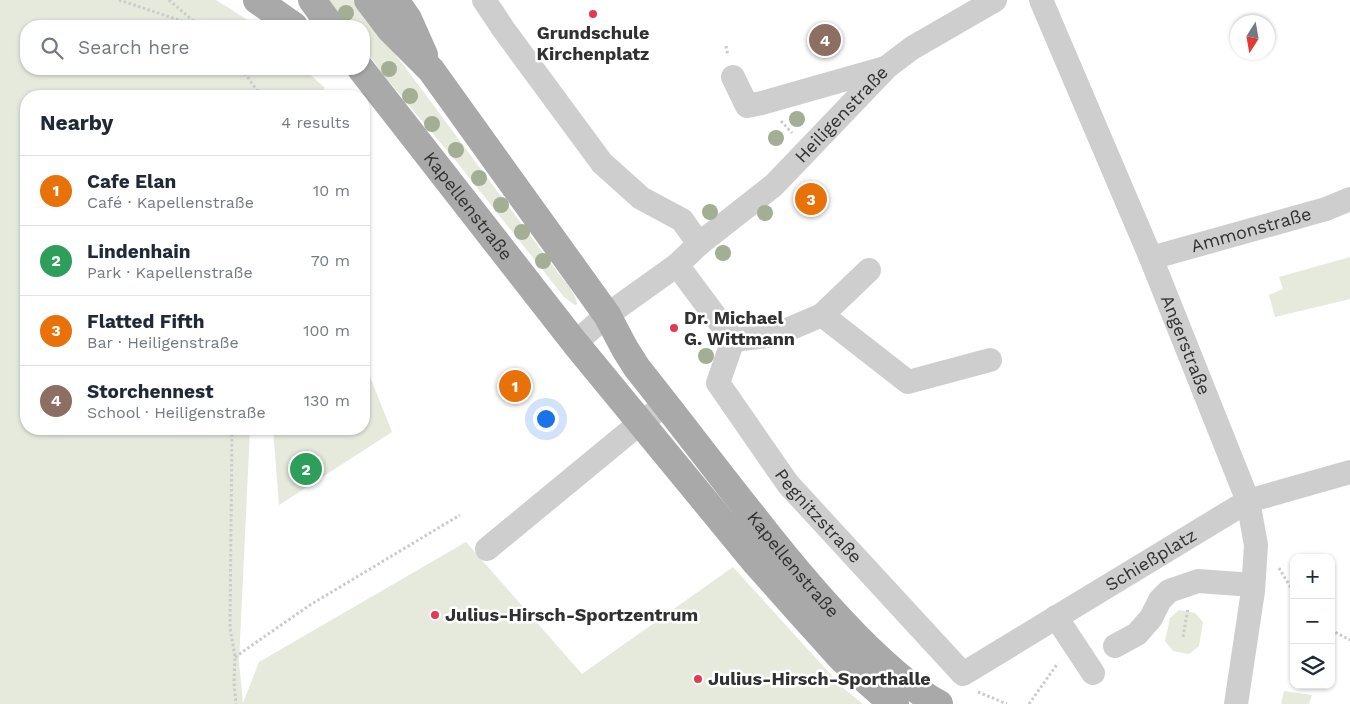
<!DOCTYPE html>
<meta charset="utf-8">
<style>
:root{--surface:#fff;--page:#f2f2f3;--text:#1f2937;--muted:#747a83;--line:#e0e1e3;--accent:#d93025}
body{margin:0;font-family:"Work Sans",sans-serif;background:var(--page);color:var(--text)}
.controls{position:absolute;right:15px;bottom:15px;display:grid;overflow:hidden;border-radius:10px;box-shadow:0 1px 4px #0004}
.controls button{width:45px;height:45px;display:grid;place-items:center;padding:0;border:0;border-bottom:1px solid var(--line);background:var(--surface);color:var(--text);font:25px sans-serif}
.compass{position:absolute;left:1230px;top:15px;width:45px;height:45px;border-radius:50%;background:var(--surface);box-shadow:0 1px 4px #0004;rotate:191deg}
.you{position:absolute;left:545px;top:418px;width:18px;height:18px;margin:-12px;border:4px solid #fff;border-radius:50%;background:#1a73e8;box-shadow:0 0 0 8px #1a73e833}
.badge{display:grid;place-items:center;width:32px;height:32px;border-radius:50%;background:var(--accent);color:#fff;font-size:16px;font-weight:700}
.pin{position:absolute;translate:-50% -50%;border:2px solid #fff;box-shadow:0 1px 5px #0006}
.list{margin:0;padding:0;list-style:none}
h2{display:flex;justify-content:space-between;align-items:center;height:65px;margin:0;padding:0 20px;font-size:21px}
h2 small{font-size:16px;font-weight:400;color:var(--muted)}
.list li{display:grid;grid-template-columns:32px 1fr auto;gap:15px;align-items:center;box-sizing:border-box;height:70px;padding:0 20px;border-top:1px solid var(--line)}
.list b{display:block;font-size:19px;white-space:nowrap}
.list p{margin:0;font-size:16px;white-space:nowrap;color:var(--muted)}
.list em{font-size:16px;font-style:normal;color:var(--muted)}
.icon{flex:none;width:28px;height:28px;fill:none;stroke:currentColor;stroke-width:2;stroke-linecap:round;stroke-linejoin:round}
.map{position:relative;flex:none;width:1350px;height:704px;overflow:hidden}
.search{position:absolute;background:var(--surface);box-shadow:0 1px 4px #0004;left:20px;top:20px;width:350px;height:55px;display:flex;align-items:center;gap:12px;box-sizing:border-box;padding:0 18px;border-radius:20px;color:var(--muted);font-size:19px}
.panel{position:absolute;background:var(--surface);box-shadow:0 1px 4px #0004;left:20px;top:90px;width:350px;height:345px;border-radius:20px}
.map>svg:first-child{display:block}
</style>
<div class="map">
<svg width="1350" height="704" viewBox="0 0 1350 704">
<rect width="100%" height="100%" fill="#fff"/>
<g fill="#e5eadd">
<polygon points="0,0 216,0 257,26 26,26 26,69 304,69 325,88 317,96 26,96 26,429 250,429 239,662 243,703 259,662 466,542 582,674 733,567 843,688 863,704 0,704"/>
<path d="M 328,0 L 353,0 L 402,63 L 556,270 C 562,278 577,294 577,304 L 575,305 L 564,297 L 456,161 L 385,77 L 364,48 L 364,26 L 348,26 Z"/>
<polygon points="1350,257 1350,299 1275,317 1269,295 1283,289 1279,277"/>
<polygon points="364,362 392,432 279,505 273,429 364,429"/>
<polygon points="1179,610 1195,613 1203,622 1199,646 1189,654 1173,651 1165,641 1170,618"/>
<polygon points="1284,691 1312,695 1309,704 1281,704"/>
</g>
<g fill="none" stroke-linecap="round" stroke-linejoin="round">
<g stroke="#cbcbcb" stroke-width="3" stroke-dasharray="2.5 2.5" stroke-linecap="butt">
<polyline points="119,0 197,26"/>
<polyline points="169,0 199,26"/>
<polyline points="236,26 242,20"/>
<polyline points="726,46 728,56"/>
<polyline points="242,69 261,96"/>
<polyline points="781,121 792,133"/>
<polyline points="232,429 230,628 235,657 234,683 236,704"/>
<polyline points="1279,568 1294,593"/>
<polyline points="1331,630 1350,640"/>
<polyline points="1183,637 1188,608"/>
<polyline points="235,657 310,605 460,515"/>
<polyline points="978,692 1007,704"/>
<polyline points="1029,704 1058,663"/>
</g>
<g stroke="#cecece" stroke-width="24">
<polyline points="484,0 504,30 602,163 641,198 682,220 699,244"/>
<path id="s1" d="M 1041,0 L 1151,258 L 1248,501 L 1256,545 L 1253,591 L 1236,704"/>
<polyline points="733,77 747,106 762,103 885,68"/>
<path id="s2" d="M 1151,258 L 1326,209 L 1350,199"/>
<path id="s3" d="M 677,265 L 733,340 L 718,383 L 788,484 L 963,674 L 1248,501 L 1350,472"/>
<polyline points="822,315 908,382 990,360"/>
<polyline points="733,340 775,335 822,315 869,270"/>
<path id="s4" d="M 575,343 L 607,315 L 677,265 L 699,244 L 774,185 L 887,67 L 912,48 L 995,0"/>
<polyline points="487,549 629,432 666,404"/>
<polyline points="1056,617 1093,673"/>
<polyline points="1115,646 1137,634 1151,618 1160,600 1169,591 1198,581 1253,585"/>
</g>
<g stroke="#a9a9a9" stroke-width="28">
<polyline points="257,0 294,26"/>
<polyline points="312,0 331,26"/>
<path id="s5" d="M 368,0 L 390,29 L 431,70 L 607,315 L 625,349 L 637,368 C 677,418 716,470 756,520 C 791,565 827,608 868,648 C 891,670 911,688 939,704"/>
<polyline points="395,0 408,19 424,55"/>
<path id="s6" d="M 361,69 L 575,343 L 756,563 L 796,608 L 841,658 L 885,697 L 895,704"/>
</g>
</g>
<g fill="#a3ae95">
<circle cx="346" cy="13" r="8"/>
<circle cx="389" cy="69" r="8"/>
<circle cx="410" cy="96" r="8"/>
<circle cx="797" cy="119" r="8"/>
<circle cx="432" cy="124" r="8"/>
<circle cx="776" cy="138" r="8"/>
<circle cx="456" cy="150" r="8"/>
<circle cx="479" cy="178" r="8"/>
<circle cx="501" cy="205" r="8"/>
<circle cx="710" cy="212" r="8"/>
<circle cx="765" cy="213" r="8"/>
<circle cx="522" cy="232" r="8"/>
<circle cx="723" cy="253" r="8"/>
<circle cx="543" cy="261" r="8"/>
<circle cx="706" cy="356" r="8"/>
</g>
<g fill="#e13a52" stroke="#fff" stroke-width="2">
<circle cx="593" cy="14" r="5"/>
<circle cx="674" cy="328" r="5"/>
<circle cx="435" cy="615" r="5"/>
<circle cx="698" cy="679" r="5"/>
</g>
<g text-anchor="middle" stroke-width="5" stroke-linejoin="round" paint-order="stroke">
<g font-size="18" font-weight="bold" fill="#313131" stroke="#fff" text-anchor="start">
<text x="593" y="39" text-anchor="middle">Grundschule<tspan x="593" dy="21">Kirchenplatz</tspan></text>
<text x="684" y="324">Dr. Michael<tspan x="684" dy="21">G. Wittmann</tspan></text>
<text x="445" y="621">Julius-Hirsch-Sportzentrum</text>
<text x="708" y="685">Julius-Hirsch-Sporthalle</text>
</g>
<g font-size="18" fill="#313131" stroke="#fff">
<text dy="6" stroke="none"><textPath href="#s4" startOffset="352">Heiligenstraße</textPath></text>
<text dy="6" stroke="none"><textPath href="#s6" startOffset="174">Kapellenstraße</textPath></text>
<text dy="6" stroke="none"><textPath href="#s2" startOffset="104">Ammonstraße</textPath></text>
<text dy="6" stroke="none"><textPath href="#s1" startOffset="374">Angerstraße</textPath></text>
<text dy="6" stroke="none"><textPath href="#s3" startOffset="306">Pegnitzstraße</textPath></text>
<text dy="6" stroke="none"><textPath href="#s3" startOffset="740">Schießplatz</textPath></text>
<text dy="6" stroke="none"><textPath href="#s5" startOffset="708">Kapellenstraße</textPath></text>
</g>
</g>
</svg>
<div class="controls">
<button>+</button>
<button>−</button>
<button><svg class="icon" aria-label="layers" viewBox="0 0 24 24"><path d="M12 4l9 5-9 5-9-5zM3 14l9 5 9-5"/></svg></button>
</div>
<svg class="compass" viewBox="-18 -18 36 36"><path d="M0-13l5 13h-10z" fill="#e53935"/><path d="M0 13l5-13h-10z" fill="#747a83"/></svg>
<div class="you"></div>
<div class="pin badge" style="left:515px;top:386px;background:#e8710a">1</div>
<div class="pin badge" style="left:306px;top:469px;background:#2e9e5b">2</div>
<div class="pin badge" style="left:811px;top:199px;background:#e8710a">3</div>
<div class="pin badge" style="left:825px;top:40px;background:#8d6e63">4</div>
<div class="search"><svg class="icon" aria-label="search" viewBox="0 0 24 24"><circle cx="10" cy="10" r="6"/><path d="M15 15l6 6"/></svg>Search here</div>
<section class="panel">
<h2>Nearby<small>4 results</small></h2>
<ul class="list">
<li><span class="badge" style="background:#e8710a">1</span><div><b>Cafe Elan</b><p>Café · Kapellenstraße</p></div><em>10 m</em></li>
<li><span class="badge" style="background:#2e9e5b">2</span><div><b>Lindenhain</b><p>Park · Kapellenstraße</p></div><em>70 m</em></li>
<li><span class="badge" style="background:#e8710a">3</span><div><b>Flatted Fifth</b><p>Bar · Heiligenstraße</p></div><em>100 m</em></li>
<li><span class="badge" style="background:#8d6e63">4</span><div><b>Storchennest</b><p>School · Heiligenstraße</p></div><em>130 m</em></li>
</ul>
</section>
</div>
